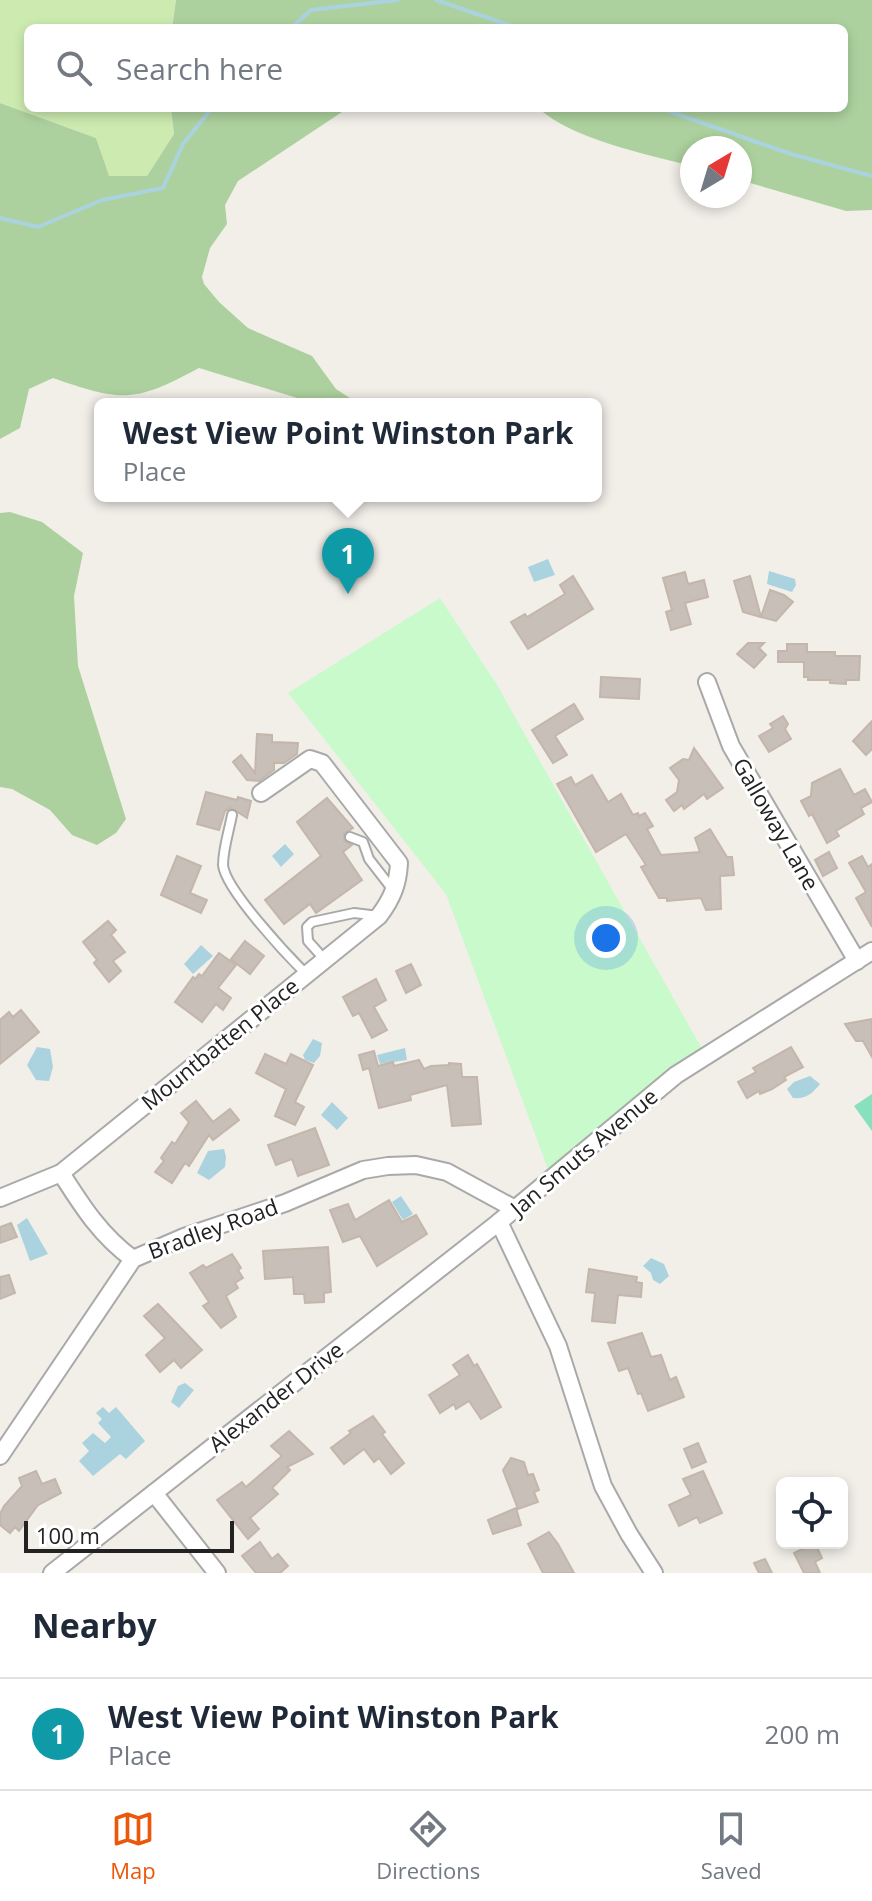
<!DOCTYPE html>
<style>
:root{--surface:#fff;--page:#f6f6f7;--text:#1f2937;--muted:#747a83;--line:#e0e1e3;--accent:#ea580c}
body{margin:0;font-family:"Open Sans",sans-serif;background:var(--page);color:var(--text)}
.controls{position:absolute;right:24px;bottom:24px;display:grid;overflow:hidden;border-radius:12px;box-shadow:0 4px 12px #0003}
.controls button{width:72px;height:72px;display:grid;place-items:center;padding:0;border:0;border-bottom:2px solid var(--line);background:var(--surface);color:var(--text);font:40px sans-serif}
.compass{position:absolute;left:680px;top:136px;width:72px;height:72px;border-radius:50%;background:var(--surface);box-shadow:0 4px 12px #0003;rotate:38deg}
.scale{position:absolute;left:24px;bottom:20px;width:210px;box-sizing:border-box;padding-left:8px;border:4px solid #222;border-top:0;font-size:22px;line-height:28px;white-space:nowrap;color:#222;-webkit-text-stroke:6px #fff;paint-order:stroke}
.you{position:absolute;left:606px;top:938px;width:28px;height:28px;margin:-20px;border:6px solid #fff;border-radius:50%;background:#1a73e8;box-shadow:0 0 0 12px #1a73e833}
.badge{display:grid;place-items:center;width:52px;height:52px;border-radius:50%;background:var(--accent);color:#fff;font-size:26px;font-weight:700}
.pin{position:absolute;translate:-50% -66px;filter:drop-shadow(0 2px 4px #0008)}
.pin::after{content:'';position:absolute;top:42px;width:28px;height:24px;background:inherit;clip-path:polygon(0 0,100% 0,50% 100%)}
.popup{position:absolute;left:94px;top:398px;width:508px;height:104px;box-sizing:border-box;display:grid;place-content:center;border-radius:12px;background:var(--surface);filter:drop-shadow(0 2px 6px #0005);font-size:26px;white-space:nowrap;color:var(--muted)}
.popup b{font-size:30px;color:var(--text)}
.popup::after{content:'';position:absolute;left:50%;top:100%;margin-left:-16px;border:16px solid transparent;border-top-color:var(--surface)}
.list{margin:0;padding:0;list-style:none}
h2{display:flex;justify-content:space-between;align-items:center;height:104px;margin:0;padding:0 32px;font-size:34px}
h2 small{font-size:26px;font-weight:400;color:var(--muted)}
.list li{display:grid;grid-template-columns:52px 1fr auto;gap:24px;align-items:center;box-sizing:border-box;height:112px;padding:0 32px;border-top:2px solid var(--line)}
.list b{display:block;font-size:30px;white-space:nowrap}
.list p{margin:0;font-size:26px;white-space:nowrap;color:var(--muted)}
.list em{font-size:26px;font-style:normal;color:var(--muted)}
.icon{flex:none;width:44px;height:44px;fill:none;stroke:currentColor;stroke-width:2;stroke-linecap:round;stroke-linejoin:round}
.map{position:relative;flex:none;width:872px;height:1573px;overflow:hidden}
.search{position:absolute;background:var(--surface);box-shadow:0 4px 12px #0003;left:24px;right:24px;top:24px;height:88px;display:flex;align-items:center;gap:20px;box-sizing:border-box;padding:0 28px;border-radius:12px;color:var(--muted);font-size:30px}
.sheet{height:216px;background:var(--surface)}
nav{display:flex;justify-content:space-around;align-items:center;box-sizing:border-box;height:112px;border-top:2px solid var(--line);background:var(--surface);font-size:22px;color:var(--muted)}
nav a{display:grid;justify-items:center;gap:4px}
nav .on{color:var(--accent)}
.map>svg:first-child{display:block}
</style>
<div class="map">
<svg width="872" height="1573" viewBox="0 0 872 1573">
<rect width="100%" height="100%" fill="#f2efe9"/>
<polygon fill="#cdebb0" points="0,0 176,0 172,28 28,28 28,108 171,108 174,134 147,176 108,176 96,138 0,103"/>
<g fill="#add19e">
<path d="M 176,0 L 872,0 L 872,210 L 846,211 L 740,180 L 740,148 L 692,148 L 692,166 C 646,154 574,140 538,108 L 844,108 L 844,28 L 172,28 Z"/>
<path d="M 0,103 L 96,138 L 109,176 L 147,176 L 174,134 L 171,108 L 348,108 L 238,181 L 225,205 L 227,224 L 210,248 L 202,277 L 204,284 L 219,302 L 248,328 L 312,356 L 336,389 L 359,404 L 317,404 L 199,368 C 134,403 122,402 53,378 L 29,389 L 20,428 L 0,439 Z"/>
<polygon points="10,512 42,522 83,553 74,596 78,666 126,819 116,833 97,845 72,835 50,810 12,789 0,787 0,513"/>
</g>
<polygon fill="#c8facc" points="440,598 497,685 706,1056 552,1180 446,894 288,693"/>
<polygon fill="#88e0be" points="872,1094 872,1131 854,1106"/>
<g fill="#aad3df">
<polygon points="548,559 555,575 534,582 528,567"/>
<polygon points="769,571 795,579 796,585 792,592 767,584"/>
<polygon points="285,844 294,854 281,867 272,856"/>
<polygon points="201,945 213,956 193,974 184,964"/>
<polygon points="313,1039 322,1043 320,1056 314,1063 305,1060 303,1055"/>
<polygon points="37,1047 50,1049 53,1067 49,1081 36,1080 27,1065"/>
<polygon points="405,1048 407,1060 380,1064 377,1055"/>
<path d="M 810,1076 L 820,1084 C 812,1094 806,1099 793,1098 L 787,1089 L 794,1082 Z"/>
<polygon points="332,1102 348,1118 337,1130 321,1115"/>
<polygon points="224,1149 226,1157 225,1167 209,1180 197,1173 208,1151"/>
<polygon points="401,1196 413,1214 403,1220 392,1202"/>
<polygon points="27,1218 48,1254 30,1261 17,1225"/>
<polygon points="651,1258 664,1264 669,1276 660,1284 653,1280 651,1273 643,1266"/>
<polygon points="185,1383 194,1390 179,1408 171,1402 178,1386"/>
<polygon points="103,1407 109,1413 116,1407 145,1441 126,1459 120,1454 93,1476 79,1461 89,1451 82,1443 93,1433 105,1443 111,1437 98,1423 102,1419 96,1413"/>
</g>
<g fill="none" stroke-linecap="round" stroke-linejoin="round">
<g stroke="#aad3df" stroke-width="4">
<polyline points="436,0 518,28"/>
<polyline points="291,28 311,10 398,0"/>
<polyline points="660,108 791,154 872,176"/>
<polyline points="0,218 38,227 102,200 163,188 183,144 212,108"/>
</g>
</g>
<g fill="#c7bfb8" stroke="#c4b6ab" stroke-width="2">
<polygon points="685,572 688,584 704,580 708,597 685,603 691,624 671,630 666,612 672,610 663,578"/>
<polygon points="573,576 593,609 528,649 511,622 525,614 527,617 565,594 560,585"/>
<polygon points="750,576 761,617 743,612 734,581"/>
<polygon points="770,590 784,595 793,602 776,621 761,617"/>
<polygon points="748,643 764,643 759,648 766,655 754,668 737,654"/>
<polygon points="787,644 807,644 807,652 835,652 835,656 860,656 859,680 846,680 846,684 830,683 830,680 808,680 808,677 804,677 804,662 778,662 778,651 787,651"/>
<polygon points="601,677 640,679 639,699 600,697"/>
<polygon points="574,704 583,719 555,736 567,755 553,763 532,730"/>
<polygon points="783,716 788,724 785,729 791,739 769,752 759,736 773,728 770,724"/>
<polygon points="872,721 872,749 866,755 853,741"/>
<polygon points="257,734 272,735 272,742 298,743 297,754 284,763 274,763 274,770 259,781 247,780 233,762 241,755 255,773"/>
<polygon points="694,748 723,788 707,799 704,794 684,809 682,805 674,811 666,800 677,792 679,780 670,768 683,759 689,760"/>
<polygon points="840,769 854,795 865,789 872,802 861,808 864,814 836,831 839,836 827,843 812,814 809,816 801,801 811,796 812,783"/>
<polygon points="592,775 608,802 621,794 633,815 638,813 639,816 645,813 653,826 647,829 661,855 700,852 695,838 710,829 727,857 732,857 734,875 720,876 721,909 706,910 701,898 667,901 667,898 659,898 641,867 646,865 626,834 596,852 557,784 571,777 575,785"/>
<polygon points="206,792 237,800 238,797 251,801 247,818 231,808 225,811 219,830 197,824"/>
<polygon points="327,798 353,828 344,834 344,841 352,845 343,852 362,880 316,913 310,904 284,924 265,900 321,856 297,822"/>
<polygon points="829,852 837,868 823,876 815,860"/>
<polygon points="177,856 201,866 190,893 207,900 201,913 161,895"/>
<polygon points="862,856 868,867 872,864 872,927 856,898 866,892 849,863"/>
<polygon points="108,921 116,930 111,935 125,952 113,961 121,971 109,982 94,963 97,960 83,942"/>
<polygon points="245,941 264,956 250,974 231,959"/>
<polygon points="219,953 236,965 218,988 231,998 223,1010 216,1004 202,1022 175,1002 193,977 195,979 199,974 202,976"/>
<polygon points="411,964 421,985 406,993 396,971"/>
<polygon points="376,979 386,1000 374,1007 387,1030 372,1038 359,1013 353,1016 343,997"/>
<polygon points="21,1010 39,1032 0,1064 0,1020 9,1012 13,1017"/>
<polygon points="872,1019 872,1057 863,1041 856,1041 845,1024"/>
<polygon points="791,1047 803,1067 784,1077 786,1080 772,1089 760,1094 759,1091 747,1098 738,1082 756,1072 753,1068"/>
<polygon points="374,1051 378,1066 393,1062 394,1066 419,1060 424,1069 431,1066 449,1065 449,1063 461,1064 462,1077 477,1077 481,1124 452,1126 447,1085 410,1095 411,1100 379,1108 369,1068 363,1070 359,1055"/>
<polygon points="265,1054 286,1064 291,1054 313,1065 295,1102 304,1107 295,1125 275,1116 286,1089 256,1073"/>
<polygon points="196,1101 213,1122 230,1109 239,1120 213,1140 209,1135 189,1166 185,1163 172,1183 155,1172 164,1161 161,1158 172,1142 175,1144 189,1122 181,1113"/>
<polygon points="315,1128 329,1165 298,1176 292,1159 276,1165 268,1145"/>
<polygon points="389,1200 402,1222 416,1215 427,1234 377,1266 360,1236 343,1242 330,1210 348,1204 355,1220"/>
<polygon points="11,1223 17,1237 0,1243 0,1227"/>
<polygon points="328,1247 331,1292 324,1293 324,1302 305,1303 304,1294 294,1294 293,1277 265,1279 263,1251"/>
<polygon points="232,1254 241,1268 238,1270 243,1278 235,1283 238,1288 226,1296 236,1317 221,1328 203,1306 209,1302 190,1273 203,1265 206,1268"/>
<polygon points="589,1269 637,1277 636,1282 642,1283 641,1297 618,1295 615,1323 592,1321 595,1293 586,1292"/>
<polygon points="9,1275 15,1293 0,1299 0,1277"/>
<polygon points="158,1304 202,1350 181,1368 174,1360 160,1372 146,1355 165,1338 144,1316"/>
<polygon points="642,1333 651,1357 661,1355 670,1380 676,1377 684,1397 648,1411 641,1393 638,1394 628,1368 619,1371 608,1343"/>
<polygon points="468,1355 474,1366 477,1364 501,1407 481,1419 469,1401 456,1409 454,1404 440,1413 429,1395 460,1375 453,1365"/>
<polygon points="373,1416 385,1432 382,1434 404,1463 391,1474 379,1458 374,1462 364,1449 344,1464 331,1448 351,1433 349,1431"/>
<polygon points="289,1431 313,1454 287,1467 290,1470 272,1488 278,1494 250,1518 259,1529 248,1539 217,1500 242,1482 246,1487 282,1456 271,1446"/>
<polygon points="698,1443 706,1462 692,1468 684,1449"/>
<polygon points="511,1458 524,1462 528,1475 533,1474 539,1490 534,1492 538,1502 518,1509 503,1470"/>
<polygon points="36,1471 42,1484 55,1479 61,1493 38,1505 19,1531 15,1527 10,1533 0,1525 0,1514 4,1506 22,1486 19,1478"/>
<polygon points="703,1471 722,1513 700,1523 697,1517 679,1526 669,1505 691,1495 683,1479"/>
<polygon points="516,1508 521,1525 493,1534 488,1520"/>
<polygon points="549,1532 558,1544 574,1573 543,1573 528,1544"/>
<polygon points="260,1542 272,1559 278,1554 288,1566 280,1573 256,1573 242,1556"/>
<polygon points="815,1543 822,1558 815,1562 820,1573 804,1573 794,1553"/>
<polygon points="765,1559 772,1573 759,1573 754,1563"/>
</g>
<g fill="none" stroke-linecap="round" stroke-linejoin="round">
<defs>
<g id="service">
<path d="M 232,815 C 229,831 223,849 223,865 C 225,889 287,955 306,974"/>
<polyline points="350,837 363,842 369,859 393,890"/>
<polyline points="325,960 308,941 307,927 312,922 354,913 379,916"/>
</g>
<g id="minor">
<polyline points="707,682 731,746 857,961"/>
<path d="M 61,1173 C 82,1206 101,1236 133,1259"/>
<path d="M 0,1198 L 61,1173 L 379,916 C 392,899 398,884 399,863 L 322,763 L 310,759 L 261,793"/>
<polyline points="0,1456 133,1259 184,1237 285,1203 363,1170 388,1166 416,1165 447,1172 515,1209"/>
<polyline points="154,1493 217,1573"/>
<polyline points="52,1573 499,1222"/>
<polyline points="654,1573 629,1534 603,1486 558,1346 499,1222 676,1075 872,951"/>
</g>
</defs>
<use href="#service" stroke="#a9a9a9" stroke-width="12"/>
<use href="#minor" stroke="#a9a9a9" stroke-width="20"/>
<use href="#service" stroke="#fff" stroke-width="8"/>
<use href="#minor" stroke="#fff" stroke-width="16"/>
</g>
<g text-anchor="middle" stroke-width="6" stroke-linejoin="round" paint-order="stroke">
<g font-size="22" fill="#222" stroke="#fff">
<text transform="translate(776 824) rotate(60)" y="8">Galloway Lane</text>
<text transform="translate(220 1044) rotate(-39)" y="8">Mountbatten Place</text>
<text transform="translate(584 1152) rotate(-40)" y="8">Jan Smuts Avenue</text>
<text transform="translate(213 1229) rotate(-20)" y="8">Bradley Road</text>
<text transform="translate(276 1397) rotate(-38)" y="8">Alexander Drive</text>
</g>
</g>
</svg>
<div class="controls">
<button><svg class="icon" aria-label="locate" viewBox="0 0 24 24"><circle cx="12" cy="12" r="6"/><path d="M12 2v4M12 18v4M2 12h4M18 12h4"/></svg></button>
</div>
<svg class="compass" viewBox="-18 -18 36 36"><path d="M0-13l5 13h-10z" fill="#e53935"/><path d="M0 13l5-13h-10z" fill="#747a83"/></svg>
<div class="scale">100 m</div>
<div class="you"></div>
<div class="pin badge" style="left:348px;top:594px;background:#0f9aa8">1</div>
<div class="popup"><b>West View Point Winston Park</b>Place</div>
<div class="search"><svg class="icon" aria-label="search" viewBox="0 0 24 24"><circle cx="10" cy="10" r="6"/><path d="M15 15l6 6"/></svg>Search here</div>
</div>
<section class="sheet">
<h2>Nearby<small></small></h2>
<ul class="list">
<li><span class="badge" style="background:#0f9aa8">1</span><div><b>West View Point Winston Park</b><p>Place</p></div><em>200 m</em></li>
</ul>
</section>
<nav>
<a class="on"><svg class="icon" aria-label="map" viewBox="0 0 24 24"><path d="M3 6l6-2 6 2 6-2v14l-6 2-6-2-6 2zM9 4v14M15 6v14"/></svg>Map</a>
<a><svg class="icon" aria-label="directions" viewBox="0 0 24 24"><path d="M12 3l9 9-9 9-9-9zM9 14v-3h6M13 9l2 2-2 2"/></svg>Directions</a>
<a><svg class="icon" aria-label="saved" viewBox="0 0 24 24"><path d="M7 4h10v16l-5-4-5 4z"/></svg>Saved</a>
</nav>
